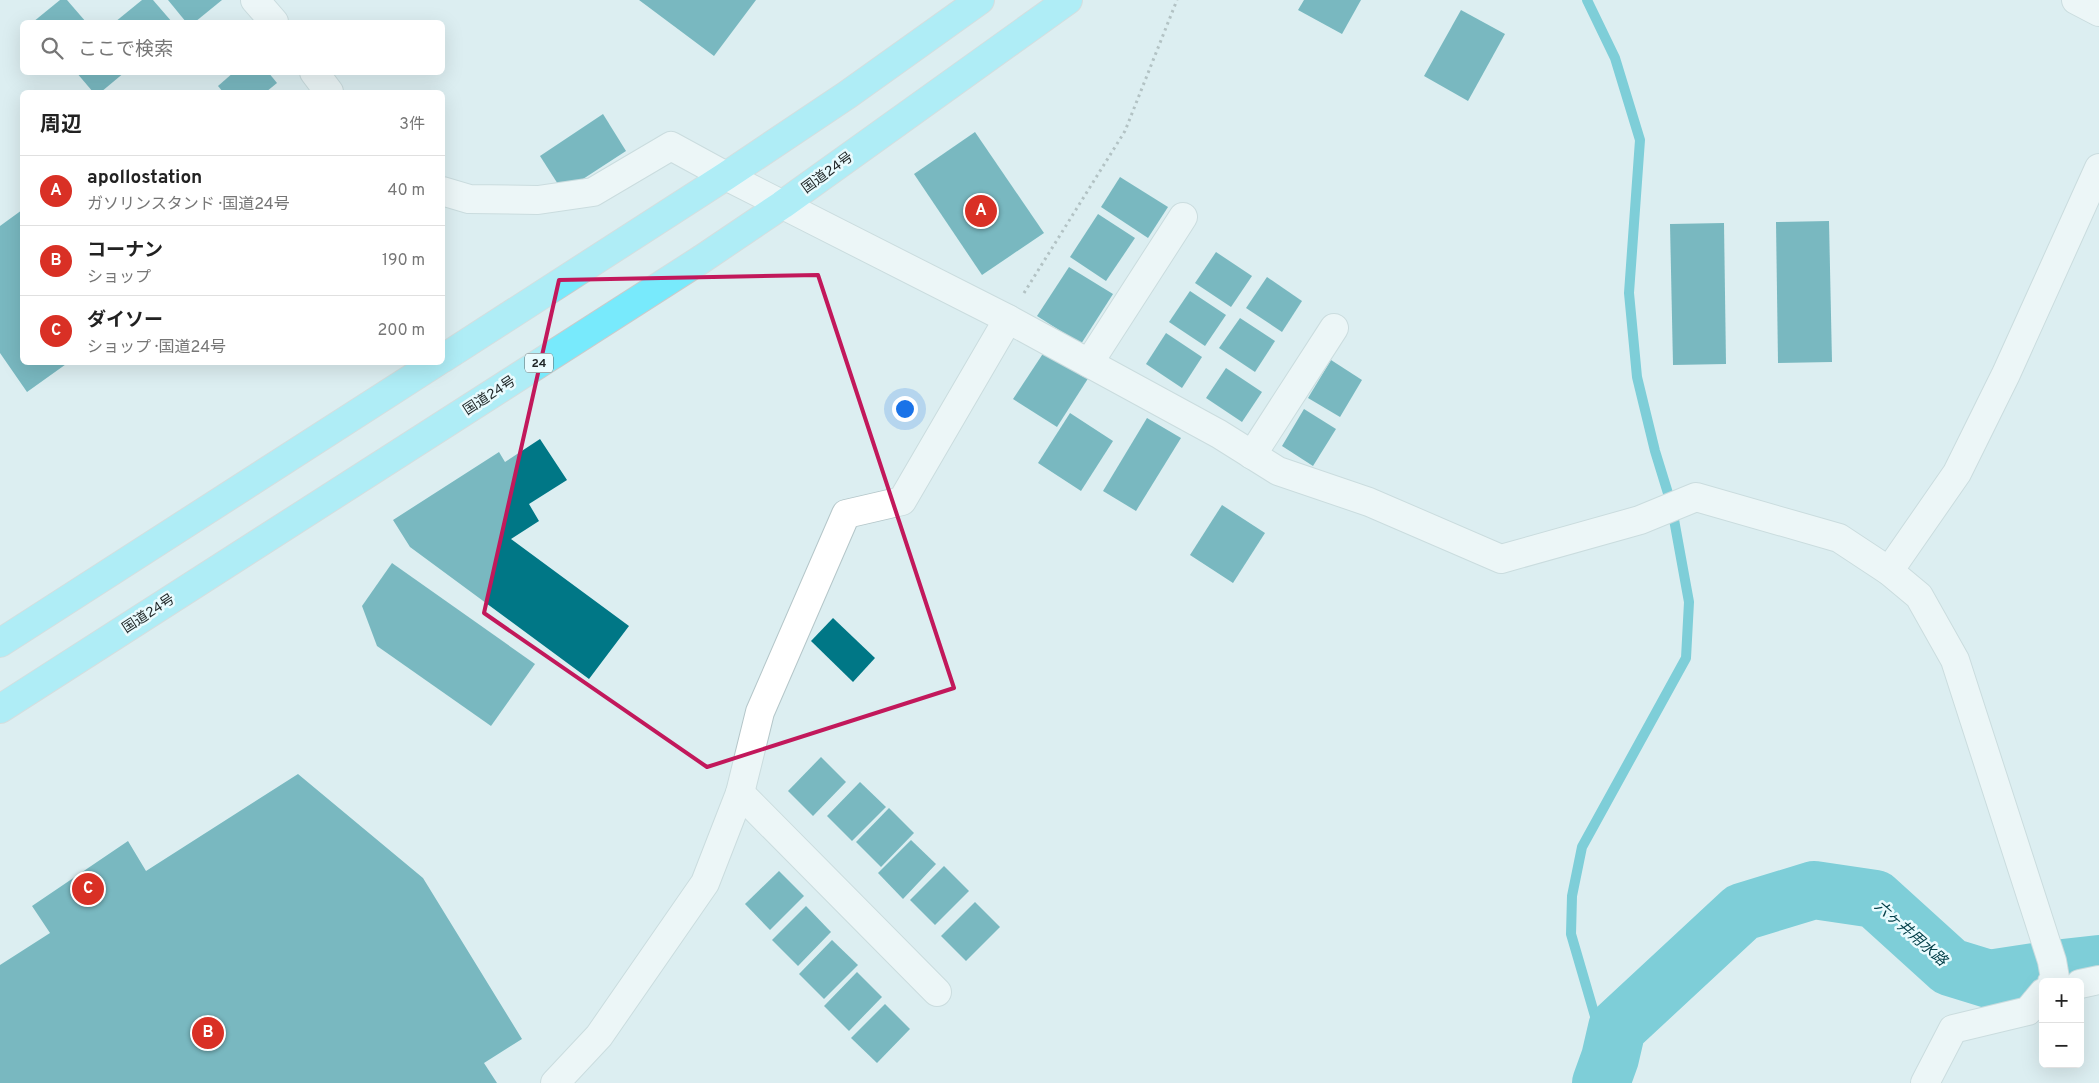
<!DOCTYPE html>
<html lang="ja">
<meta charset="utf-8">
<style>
:root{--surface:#fff;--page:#f6f6f6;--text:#222;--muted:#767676;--line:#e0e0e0;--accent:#d93025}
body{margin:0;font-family:Overpass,"Noto Sans JP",sans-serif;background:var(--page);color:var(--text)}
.controls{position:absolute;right:15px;bottom:15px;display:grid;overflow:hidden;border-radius:8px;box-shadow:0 5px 20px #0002}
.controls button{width:45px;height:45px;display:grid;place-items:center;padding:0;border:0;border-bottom:1px solid var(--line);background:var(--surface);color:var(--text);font:25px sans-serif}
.you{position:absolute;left:904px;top:408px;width:18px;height:18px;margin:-12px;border:4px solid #fff;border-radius:50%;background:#1a73e8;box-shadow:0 0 0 8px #1a73e833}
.badge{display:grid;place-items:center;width:32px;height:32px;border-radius:50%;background:var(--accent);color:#fff;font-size:16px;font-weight:700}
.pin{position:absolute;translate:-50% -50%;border:2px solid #fff;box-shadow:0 1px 5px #0006}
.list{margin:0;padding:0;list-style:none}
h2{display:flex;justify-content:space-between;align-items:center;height:65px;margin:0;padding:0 20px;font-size:21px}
h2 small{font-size:16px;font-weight:400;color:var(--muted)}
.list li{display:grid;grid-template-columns:32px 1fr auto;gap:15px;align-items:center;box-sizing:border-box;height:70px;padding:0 20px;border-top:1px solid var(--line)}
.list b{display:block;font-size:19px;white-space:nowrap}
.list p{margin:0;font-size:16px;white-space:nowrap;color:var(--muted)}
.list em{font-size:16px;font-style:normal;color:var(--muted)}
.icon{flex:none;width:28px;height:28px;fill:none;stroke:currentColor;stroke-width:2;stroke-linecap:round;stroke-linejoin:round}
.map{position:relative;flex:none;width:2099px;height:1083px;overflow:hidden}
.search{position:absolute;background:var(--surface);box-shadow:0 5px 20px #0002;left:20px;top:20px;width:425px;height:55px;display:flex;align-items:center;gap:12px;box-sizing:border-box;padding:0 18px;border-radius:8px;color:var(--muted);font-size:19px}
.panel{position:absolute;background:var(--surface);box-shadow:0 5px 20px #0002;left:20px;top:90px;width:425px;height:275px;border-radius:8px}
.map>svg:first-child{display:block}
</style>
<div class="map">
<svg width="2099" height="1083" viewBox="0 0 2099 1083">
<rect width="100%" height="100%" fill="#dceef1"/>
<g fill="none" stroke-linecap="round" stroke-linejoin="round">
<polyline stroke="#0ca6ba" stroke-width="10" points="1587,0 1615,58 1640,140 1629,293 1637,377 1655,451 1671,503 1689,602 1686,658 1582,847 1572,896 1571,934 1597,1023 1617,1028"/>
<polyline stroke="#0ca6ba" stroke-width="58" points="1601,1083 1610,1058 1617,1028 1742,912 1814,890 1875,899 1950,967 1989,979 2054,969 2099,964"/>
</g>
<g fill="#007786">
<polygon points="60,0 67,0 86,22 33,22"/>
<polygon points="142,0 153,0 172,22 115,22"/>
<polygon points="168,0 222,0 195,22 186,22"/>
<polygon points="639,0 756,0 714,56"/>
<polygon points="1304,0 1361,0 1342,34 1298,10"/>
<polygon points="1461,10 1505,34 1468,101 1424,76"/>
<polygon points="76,72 125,72 101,92 93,92"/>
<polygon points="234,72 268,72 277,83 266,92 223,92 218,86"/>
<polygon points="603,114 626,151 563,192 540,156"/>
<polygon points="975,132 1044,233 982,275 914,174"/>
<polygon points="1120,177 1168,207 1148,238 1101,207"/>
<polygon points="22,210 22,362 69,362 27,392 0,353 0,226"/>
<polygon points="1098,214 1135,238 1106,281 1070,257"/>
<polygon points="1829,221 1832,362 1778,363 1776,222"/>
<polygon points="1724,223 1726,364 1673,365 1670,224"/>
<polygon points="1216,252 1252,276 1231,307 1195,283"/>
<polygon points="1069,267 1113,294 1081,344 1037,316"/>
<polygon points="1267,277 1302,301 1282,332 1246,308"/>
<polygon points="1190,291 1226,315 1205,346 1169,322"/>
<polygon points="1240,318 1275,341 1255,372 1219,348"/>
<polygon points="1166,333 1202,357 1182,388 1146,364"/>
<polygon points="1046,349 1089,377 1057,427 1013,399"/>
<polygon points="1331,360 1362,380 1340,417 1308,398"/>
<polygon points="1226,368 1262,392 1242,422 1206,398"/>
<polygon points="1304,409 1336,429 1313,466 1282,446"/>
<polygon points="1070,413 1113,441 1081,491 1038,463"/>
<polygon points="1147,418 1181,438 1136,511 1103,491"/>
<polygon points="540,439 567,480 529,504 539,521 511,539 629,626 589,679 410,547 393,520 499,452 505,462"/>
<polygon points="1222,505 1265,533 1233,583 1190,555"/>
<polygon points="392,563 535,664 491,726 377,646 362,606"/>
<polygon points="833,618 875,658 853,682 811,641"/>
<polygon points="821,757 846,782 813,816 788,791"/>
<polygon points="298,774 423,878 522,1039 484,1063 497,1083 0,1083 0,965 50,933 32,906 128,841 146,871"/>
<polygon points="860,782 886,807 852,841 827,816"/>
<polygon points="889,808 914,833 881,867 856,842"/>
<polygon points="911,840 936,864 903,899 878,873"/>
<polygon points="944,866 969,891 935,925 910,900"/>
<polygon points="779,871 804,896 770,930 745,904"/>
<polygon points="975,902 1000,927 966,961 941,936"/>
<polygon points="806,906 831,932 798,966 772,940"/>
<polygon points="832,940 858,965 824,999 799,974"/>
<polygon points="857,972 882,997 849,1031 824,1006"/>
<polygon points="885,1004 910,1029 877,1063 851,1038"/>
</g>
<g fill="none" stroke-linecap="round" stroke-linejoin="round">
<defs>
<g id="minor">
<polyline points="255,0 274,22"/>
<polyline points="2076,0 2099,12"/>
<polyline points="314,72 329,92"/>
<polyline points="442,191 469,199 538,200 593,192 671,146 726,176 1008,319 1219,434 1278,471 1369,502 1501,559 1640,520 1696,497 1839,538 1889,571 1919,596 1955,660 2052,961 2055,978 2052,982"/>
<polyline points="1089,363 1183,217"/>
<polyline points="1252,455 1334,328"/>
<polyline points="1889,571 1957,473 2006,374 2099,168"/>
<polyline points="740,793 937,992"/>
<polyline points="2080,984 2099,980"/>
<polyline points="555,1083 599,1036 705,883 740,793 760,712 846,514 902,501 1008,319"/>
<polyline points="1925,1083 1953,1029 2028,1011 2043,993"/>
</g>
<g id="trunk">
<polyline points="442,359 726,176 847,95 980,0"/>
<polyline points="0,643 437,362"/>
<polyline points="0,709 702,259 782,205 1068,0"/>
</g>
</defs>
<use href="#minor" stroke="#b4c6c9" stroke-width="30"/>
<use href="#trunk" stroke="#c9cbcb" stroke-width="30"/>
<polyline stroke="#7f8c8e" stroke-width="3" stroke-dasharray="2.5 4" stroke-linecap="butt" points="1024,293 1125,131 1177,0"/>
<use href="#minor" stroke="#fff" stroke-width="28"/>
<use href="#trunk" stroke="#78eafc" stroke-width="28"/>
</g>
<path d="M0 0H2099V1083H0ZM 818,275 L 954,688 L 707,767 L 484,613 L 559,280 Z" fill="#dceef1" fill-opacity=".55" fill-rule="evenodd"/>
<path fill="none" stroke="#c2185b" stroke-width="4" stroke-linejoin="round" d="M 818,275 L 954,688 L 707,767 L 484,613 L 559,280 Z"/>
<g text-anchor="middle" stroke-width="5" stroke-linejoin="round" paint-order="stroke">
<rect fill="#e9fbfe" stroke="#5b6567" stroke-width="1" x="525" y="353.5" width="28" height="19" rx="4"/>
<g font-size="12" font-weight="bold" fill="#1e2526">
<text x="539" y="367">24</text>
</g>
<g font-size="14" fill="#1e2526" stroke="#e9fbfe">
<text transform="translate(827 172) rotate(-36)" y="5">国道24号</text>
<text transform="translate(489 395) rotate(-33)" y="5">国道24号</text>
<text transform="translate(148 613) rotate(-33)" y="5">国道24号</text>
</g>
<g font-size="15" font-style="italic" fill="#05414a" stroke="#e9fbfe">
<text transform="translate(1911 933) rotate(41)" y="5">六ヶ井用水路</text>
</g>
</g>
</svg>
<div class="controls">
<button>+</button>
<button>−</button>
</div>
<div class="you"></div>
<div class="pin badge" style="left:981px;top:211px">A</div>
<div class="pin badge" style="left:208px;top:1033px">B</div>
<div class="pin badge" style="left:88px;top:889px">C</div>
<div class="search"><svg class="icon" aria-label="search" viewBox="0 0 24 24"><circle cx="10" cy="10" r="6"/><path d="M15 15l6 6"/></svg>ここで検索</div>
<section class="panel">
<h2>周辺<small>3件</small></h2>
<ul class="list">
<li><span class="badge">A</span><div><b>apollostation</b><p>ガソリンスタンド · 国道24号</p></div><em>40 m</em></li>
<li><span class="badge">B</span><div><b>コーナン</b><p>ショップ</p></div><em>190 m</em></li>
<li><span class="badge">C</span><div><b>ダイソー</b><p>ショップ · 国道24号</p></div><em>200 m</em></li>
</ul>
</section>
</div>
